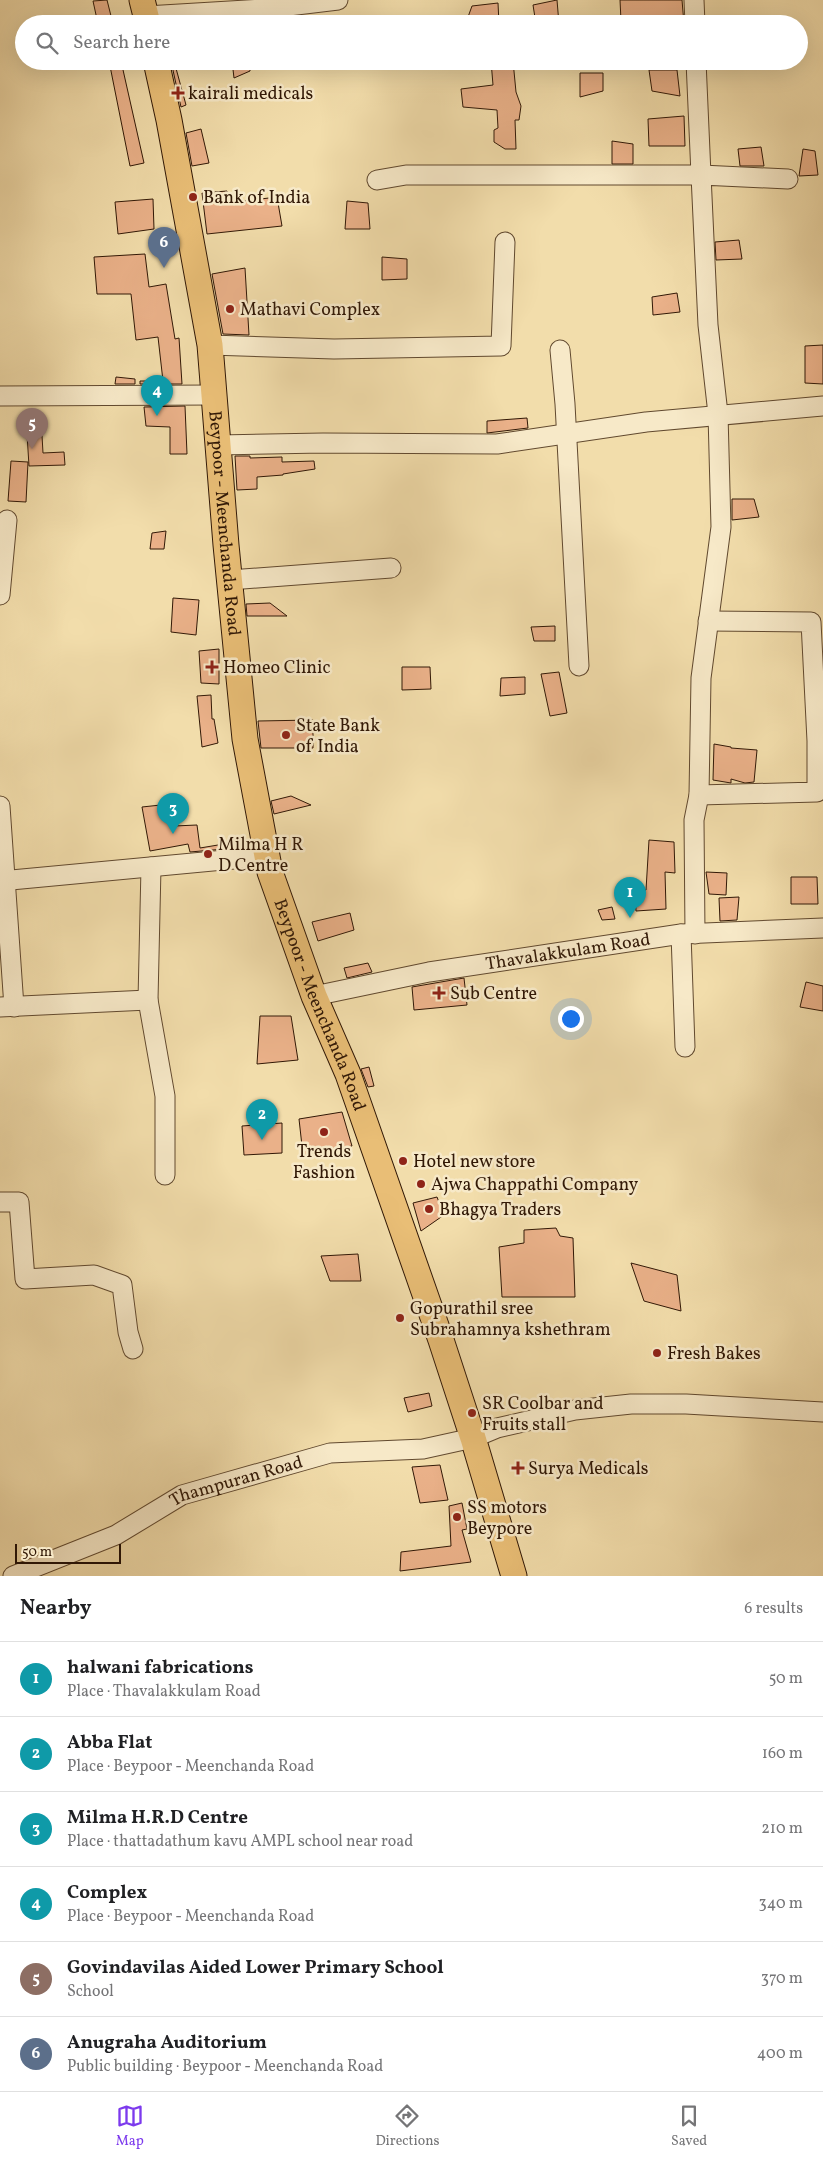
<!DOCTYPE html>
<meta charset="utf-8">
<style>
:root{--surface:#fff;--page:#f2f2f2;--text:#202124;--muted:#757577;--line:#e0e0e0;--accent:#7c3aed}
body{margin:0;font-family:Vollkorn,serif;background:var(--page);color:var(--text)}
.scale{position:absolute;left:15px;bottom:12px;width:106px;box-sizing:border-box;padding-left:5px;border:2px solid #311806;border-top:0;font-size:14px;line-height:18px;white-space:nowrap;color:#311806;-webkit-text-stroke:4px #f7e9c8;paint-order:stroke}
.you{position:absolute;left:570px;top:1018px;width:18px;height:18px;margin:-12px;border:4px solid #fff;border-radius:50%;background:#1a73e8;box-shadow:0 0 0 8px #1a73e833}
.badge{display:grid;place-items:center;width:32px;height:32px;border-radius:50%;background:var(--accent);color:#fff;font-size:16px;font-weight:700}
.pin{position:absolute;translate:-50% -41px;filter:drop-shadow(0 1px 2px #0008)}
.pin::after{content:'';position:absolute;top:26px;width:18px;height:15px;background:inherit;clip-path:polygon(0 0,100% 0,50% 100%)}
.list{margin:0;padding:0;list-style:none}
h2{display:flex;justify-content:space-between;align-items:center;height:65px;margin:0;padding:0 20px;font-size:21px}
h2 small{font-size:16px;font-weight:400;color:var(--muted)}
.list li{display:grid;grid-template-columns:32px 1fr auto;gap:15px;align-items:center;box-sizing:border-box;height:75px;padding:0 20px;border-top:1px solid var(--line)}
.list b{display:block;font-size:19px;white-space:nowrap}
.list p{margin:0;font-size:16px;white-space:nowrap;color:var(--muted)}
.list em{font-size:16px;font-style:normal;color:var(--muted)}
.icon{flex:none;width:28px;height:28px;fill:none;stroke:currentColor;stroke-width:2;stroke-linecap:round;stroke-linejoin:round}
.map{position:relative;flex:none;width:823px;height:1576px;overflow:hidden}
.search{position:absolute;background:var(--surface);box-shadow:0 5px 20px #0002;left:15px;right:15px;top:15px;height:55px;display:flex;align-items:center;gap:12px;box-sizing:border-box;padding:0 18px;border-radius:28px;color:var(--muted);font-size:19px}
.sheet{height:515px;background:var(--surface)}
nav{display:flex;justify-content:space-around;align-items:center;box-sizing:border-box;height:70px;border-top:1px solid var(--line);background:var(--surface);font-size:14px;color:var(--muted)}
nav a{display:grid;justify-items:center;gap:2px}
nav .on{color:var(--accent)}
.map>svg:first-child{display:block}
</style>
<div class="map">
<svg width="823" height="1576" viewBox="0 0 823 1576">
<rect width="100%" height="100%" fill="#f2ddab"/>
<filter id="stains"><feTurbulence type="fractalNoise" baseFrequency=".004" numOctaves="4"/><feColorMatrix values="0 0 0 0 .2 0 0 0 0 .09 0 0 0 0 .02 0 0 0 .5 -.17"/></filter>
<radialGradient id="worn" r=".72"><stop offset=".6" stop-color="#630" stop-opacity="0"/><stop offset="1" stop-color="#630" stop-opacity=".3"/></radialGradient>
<g fill="#eab189" stroke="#311806">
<polygon points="107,0 113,24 98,24 93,1"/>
<polygon points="557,0 559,24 536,24 533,5"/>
<polygon points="620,0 682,0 684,24 659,24 659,20 621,21"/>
<polygon points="498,3 499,24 469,24 468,17 472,6"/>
<polygon points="109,61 121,61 144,163 130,166"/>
<polygon points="171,61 174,61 186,105 181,107"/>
<polygon points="232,61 250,61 250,71 234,78"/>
<polygon points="491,61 513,61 516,92 521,106 519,120 515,120 516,149 505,149 494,142 494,130 498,128 497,110 463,107 461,89 493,85"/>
<polygon points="649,70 677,70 680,96 652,91"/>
<polygon points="580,73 603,73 603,91 580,97"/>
<polygon points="684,116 685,146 649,146 648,119"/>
<polygon points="201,129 209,163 192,166 186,133"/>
<polygon points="612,141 633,144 633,164 612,164"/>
<polygon points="761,147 764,166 740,166 738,149"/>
<polygon points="803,149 815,151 818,175 799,176"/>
<polygon points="227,191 228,203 277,197 282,226 207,234 202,193"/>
<polygon points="153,199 154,229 118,234 115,202"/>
<polygon points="347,201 368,203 370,229 345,229"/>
<polygon points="739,240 742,259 716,260 715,242"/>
<polygon points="145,254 149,287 166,284 175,339 179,338 182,384 140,384 140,381 163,381 158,337 136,340 131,294 97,294 94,257"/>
<polygon points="382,257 407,259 407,279 382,280"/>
<polygon points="245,268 249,335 223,334 212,274"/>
<polygon points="677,293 680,312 653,315 652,297"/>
<polygon points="823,345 823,384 805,383 805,346"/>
<polygon points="116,377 135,379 135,384 115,384"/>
<polygon points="185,406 187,454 170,454 170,427 146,426 144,407"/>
<polygon points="26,418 41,418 43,453 64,452 65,465 29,466"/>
<polygon points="527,418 528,428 487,433 487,421"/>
<polygon points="235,456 250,456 250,458 282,457 282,462 314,461 315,469 283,474 283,475 257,477 257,489 237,490"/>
<polygon points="11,461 28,462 26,502 8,501"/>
<polygon points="732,499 754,499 759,517 732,520"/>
<polygon points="166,531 164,549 150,549 152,533"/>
<polygon points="173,598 199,600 196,635 171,632"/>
<polygon points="270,603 287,616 247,616 246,604"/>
<polygon points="555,626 555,641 534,641 531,627"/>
<polygon points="219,649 219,684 201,683 199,651"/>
<polygon points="402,667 430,667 431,689 402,690"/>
<polygon points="559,672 567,713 550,716 541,674"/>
<polygon points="525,677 525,694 500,696 501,678"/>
<polygon points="211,695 212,719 214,719 218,743 202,747 197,696"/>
<polygon points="313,720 313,748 261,748 258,721"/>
<polygon points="714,744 731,747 731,748 757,750 754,782 745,783 731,779 731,783 713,780"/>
<polygon points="291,796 311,805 274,814 271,801"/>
<polygon points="170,804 174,826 197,825 200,848 224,844 224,849 190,852 188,844 150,851 142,807"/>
<polygon points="649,840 674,842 675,873 665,872 666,909 636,911 635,890 646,890"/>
<polygon points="706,872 727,873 726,895 709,894"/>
<polygon points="791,877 817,877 818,904 791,904"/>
<polygon points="739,897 737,920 720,921 719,898"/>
<polygon points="612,907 615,919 602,920 598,910"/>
<polygon points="350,913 354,930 318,941 312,922"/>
<polygon points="368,963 372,972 347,978 344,968"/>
<polygon points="464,978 467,1005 414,1010 412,987"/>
<polygon points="806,982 823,986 823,1011 800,1007"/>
<polygon points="260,1016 291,1016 298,1060 257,1064"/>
<polygon points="369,1067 374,1086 368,1087 361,1069"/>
<polygon points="342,1112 352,1146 303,1155 299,1119"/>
<polygon points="282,1123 282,1153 244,1155 242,1126"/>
<polygon points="437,1197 444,1215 421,1231 413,1203"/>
<polygon points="556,1228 560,1236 573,1238 575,1297 502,1297 499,1247 524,1243 524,1230"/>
<polygon points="358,1254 361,1281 330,1281 321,1256"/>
<polygon points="631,1263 677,1275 681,1311 644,1301"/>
<polygon points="429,1393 432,1406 408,1412 404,1398"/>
<polygon points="440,1465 448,1500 420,1503 412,1467"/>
<polygon points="462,1503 467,1529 462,1530 471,1562 400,1571 401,1552 451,1546 449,1506"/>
</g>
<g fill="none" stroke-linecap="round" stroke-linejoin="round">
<defs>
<g id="minor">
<polyline points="694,0 695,24"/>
<polyline points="146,16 263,9 338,0"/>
<polyline points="377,180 406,175 701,175 696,61"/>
<polyline points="210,345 334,349 501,346 505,242"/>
<polyline points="560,350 565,404 579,666"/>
<polyline points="0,396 214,395"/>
<polyline points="219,445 323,443 497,444 646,422 823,406"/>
<polyline points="230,580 391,568"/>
<polyline points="0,595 7,520"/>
<polyline points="699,795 817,792 817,741 811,622 708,621"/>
<polyline points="0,806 14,1007"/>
<polyline points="151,867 148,1000 165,1096 165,1175"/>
<polyline points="0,881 267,856"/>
<polyline points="681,934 685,1047"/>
<polyline points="695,934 694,820 699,795 701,678 721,527 718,414 708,325 701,175 788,179"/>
<path id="s1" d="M 314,996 L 429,972 L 681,934 L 823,928"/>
<polyline points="0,1007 148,1000"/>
<polyline points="0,1202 19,1202 25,1279 94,1275 122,1285 128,1332 133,1349"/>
<path id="s2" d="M 13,1576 L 116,1535 L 182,1495 L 330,1453 L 423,1449 L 473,1438 L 497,1428 L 575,1410 L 631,1404 L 686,1404 L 823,1412"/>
</g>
<g id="major">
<polyline points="142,0 148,24"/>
<path id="s3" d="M 156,61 L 169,120 L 210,345 L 226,545 L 245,739 L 270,872 L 314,996 L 348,1074 L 441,1340 L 473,1438 L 514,1576"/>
</g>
</defs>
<use href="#minor" stroke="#61492f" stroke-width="21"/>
<use href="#major" stroke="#311806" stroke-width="27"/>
<use href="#minor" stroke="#f7e9c8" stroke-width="19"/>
<use href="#major" stroke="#e9be76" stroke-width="25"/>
</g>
<g fill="#8f2418" stroke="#f7e9c8" stroke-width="2">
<path d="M175.5 85.5h5v5h5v5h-5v5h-5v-5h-5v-5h5z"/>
<circle cx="193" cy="197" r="5"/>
<circle cx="230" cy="309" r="5"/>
<path d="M209.5 659.5h5v5h5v5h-5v5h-5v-5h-5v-5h5z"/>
<circle cx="286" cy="735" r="5"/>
<circle cx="208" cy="854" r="5"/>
<path d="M436.5 985.5h5v5h5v5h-5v5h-5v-5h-5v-5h5z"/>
<circle cx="324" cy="1132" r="5"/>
<circle cx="403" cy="1161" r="5"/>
<circle cx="421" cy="1184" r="5"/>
<circle cx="429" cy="1209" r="5"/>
<circle cx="400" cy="1318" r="5"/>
<circle cx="657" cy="1353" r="5"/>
<circle cx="472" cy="1413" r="5"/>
<path d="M515.5 1460.5h5v5h5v5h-5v5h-5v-5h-5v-5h5z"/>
<circle cx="457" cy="1517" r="5"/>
</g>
<g text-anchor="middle" stroke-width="5" stroke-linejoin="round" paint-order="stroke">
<g font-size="18" fill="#311806" stroke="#f7e9c8" text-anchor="start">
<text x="188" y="99">kairali medicals</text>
<text x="203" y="203">Bank of India</text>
<text x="240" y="315">Mathavi Complex</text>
<text x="223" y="673">Homeo Clinic</text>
<text x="296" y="731">State Bank<tspan x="296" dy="21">of India</tspan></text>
<text x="218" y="850">Milma H R<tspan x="218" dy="21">D Centre</tspan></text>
<text x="450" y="999">Sub Centre</text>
<text x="324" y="1157" text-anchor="middle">Trends<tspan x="324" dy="21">Fashion</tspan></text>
<text x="413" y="1167">Hotel new store</text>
<text x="431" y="1190">Ajwa Chappathi Company</text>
<text x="439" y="1215">Bhagya Traders</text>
<text x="410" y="1314">Gopurathil sree<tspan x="410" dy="21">Subrahamnya kshethram</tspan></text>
<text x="667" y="1359">Fresh Bakes</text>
<text x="482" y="1409">SR Coolbar and<tspan x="482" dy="21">Fruits stall</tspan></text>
<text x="528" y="1474">Surya Medicals</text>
<text x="467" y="1513">SS motors<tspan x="467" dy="21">Beypore</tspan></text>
</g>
<g font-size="18" fill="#311806" stroke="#f7e9c8">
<text dy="6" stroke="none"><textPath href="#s3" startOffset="468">Beypoor - Meenchanda Road</textPath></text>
<text dy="6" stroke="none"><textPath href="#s1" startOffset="258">Thavalakkulam Road</textPath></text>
<text dy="6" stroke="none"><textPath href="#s3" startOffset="962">Beypoor - Meenchanda Road</textPath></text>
<text dy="6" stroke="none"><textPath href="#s2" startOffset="244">Thampuran Road</textPath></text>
</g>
</g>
<rect width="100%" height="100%" filter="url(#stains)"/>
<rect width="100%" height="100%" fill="url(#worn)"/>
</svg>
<div class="scale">50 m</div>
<div class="you"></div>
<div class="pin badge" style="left:630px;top:918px;background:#0f9aa8">1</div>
<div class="pin badge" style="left:262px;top:1140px;background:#0f9aa8">2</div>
<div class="pin badge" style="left:173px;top:834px;background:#0f9aa8">3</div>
<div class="pin badge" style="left:157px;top:416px;background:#0f9aa8">4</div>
<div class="pin badge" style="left:32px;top:449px;background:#8d6e63">5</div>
<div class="pin badge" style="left:164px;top:268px;background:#5c6f8a">6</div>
<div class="search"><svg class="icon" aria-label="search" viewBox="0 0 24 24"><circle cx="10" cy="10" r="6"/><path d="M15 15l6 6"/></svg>Search here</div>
</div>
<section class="sheet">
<h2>Nearby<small>6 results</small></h2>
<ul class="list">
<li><span class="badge" style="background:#0f9aa8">1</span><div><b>halwani fabrications</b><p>Place · Thavalakkulam Road</p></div><em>50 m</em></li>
<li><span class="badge" style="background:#0f9aa8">2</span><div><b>Abba Flat</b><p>Place · Beypoor - Meenchanda Road</p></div><em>160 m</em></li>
<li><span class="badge" style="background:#0f9aa8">3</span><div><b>Milma H.R.D Centre</b><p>Place · thattadathum kavu AMPL school near road</p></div><em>210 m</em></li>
<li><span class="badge" style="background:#0f9aa8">4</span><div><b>Complex</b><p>Place · Beypoor - Meenchanda Road</p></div><em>340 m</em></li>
<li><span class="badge" style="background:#8d6e63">5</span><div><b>Govindavilas Aided Lower Primary School</b><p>School</p></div><em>370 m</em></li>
<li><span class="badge" style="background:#5c6f8a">6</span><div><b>Anugraha Auditorium</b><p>Public building · Beypoor - Meenchanda Road</p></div><em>400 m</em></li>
</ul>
</section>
<nav>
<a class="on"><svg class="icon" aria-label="map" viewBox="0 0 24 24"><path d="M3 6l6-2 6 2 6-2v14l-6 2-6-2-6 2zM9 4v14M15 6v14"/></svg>Map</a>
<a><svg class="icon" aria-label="directions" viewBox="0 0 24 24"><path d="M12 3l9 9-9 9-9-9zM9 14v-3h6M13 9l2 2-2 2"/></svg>Directions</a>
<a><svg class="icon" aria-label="saved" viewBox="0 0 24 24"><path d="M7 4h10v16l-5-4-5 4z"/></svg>Saved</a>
</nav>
